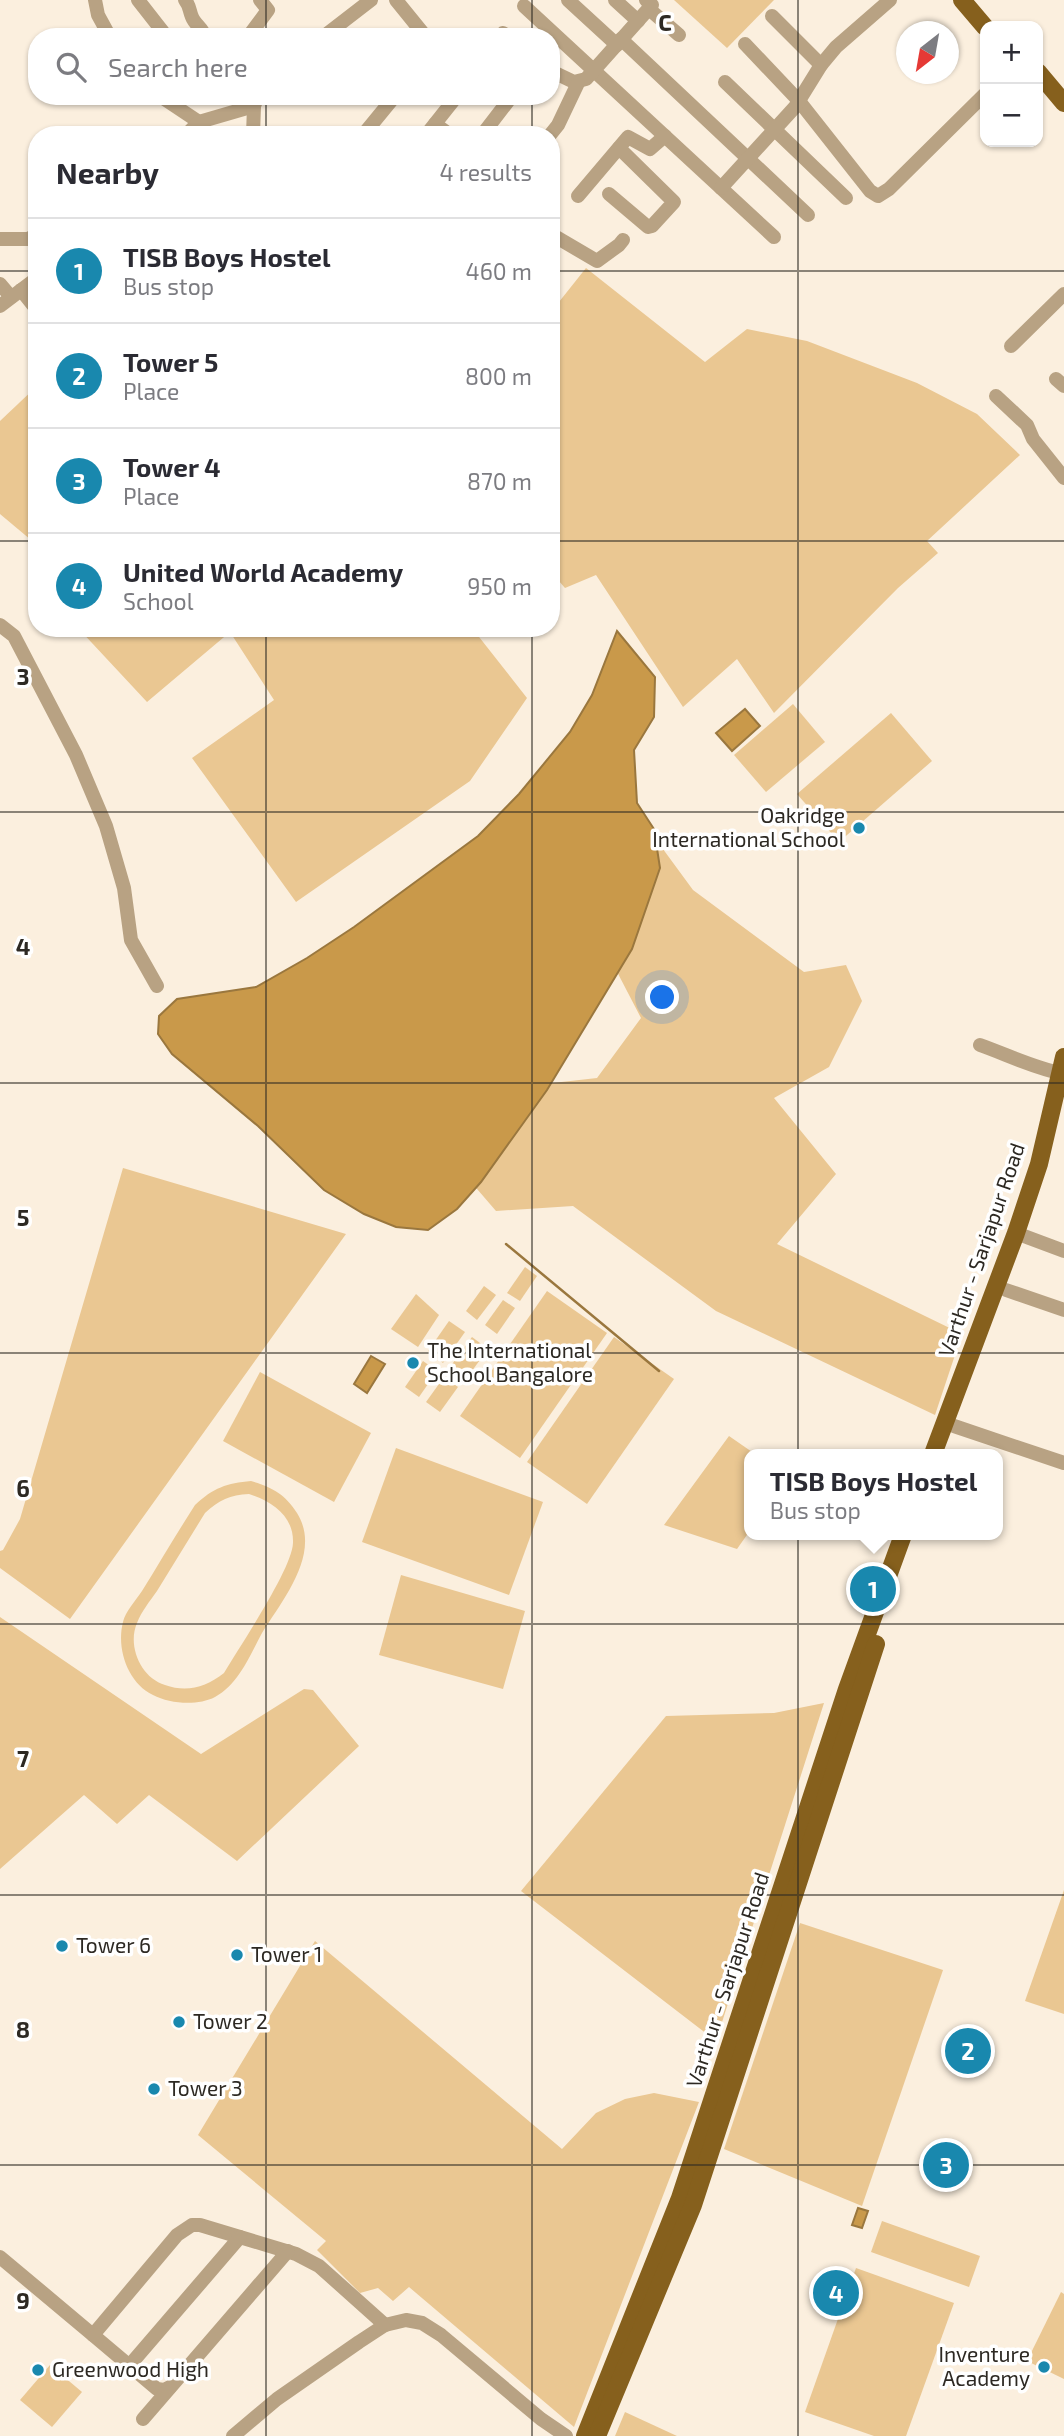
<!DOCTYPE html>
<meta charset="utf-8">
<style>
:root{--surface:#fff;--page:#f7f7f7;--text:#2b2b33;--muted:#7c7c81;--line:#e1e1e2;--accent:#1988ae}
body{margin:0;font-family:"Exo 2",sans-serif;background:var(--page);color:var(--text)}
.controls{position:absolute;right:21px;top:21px;display:grid;overflow:hidden;border-radius:14px;box-shadow:0 2px 5px #0004}
.controls button{width:63px;height:63px;display:grid;place-items:center;padding:0;border:0;border-bottom:2px solid var(--line);background:var(--surface);color:var(--text);font:35px sans-serif}
.compass{position:absolute;left:896px;top:21px;width:63px;height:63px;border-radius:50%;background:var(--surface);box-shadow:0 2px 5px #0004;rotate:211deg}
.you{position:absolute;left:663px;top:998px;width:24px;height:24px;margin:-18px;border:5px solid #fff;border-radius:50%;background:#1a73e8;box-shadow:0 0 0 10px #1a73e833}
.badge{display:grid;place-items:center;width:46px;height:46px;border-radius:50%;background:var(--accent);color:#fff;font-size:23px;font-weight:700}
.pin{position:absolute;translate:-50% -50%;border:4px solid #fff;box-shadow:0 2px 7px #0006}
.popup{position:absolute;left:744px;top:1449px;width:259px;height:91px;box-sizing:border-box;display:grid;place-content:center;border-radius:14px;background:var(--surface);filter:drop-shadow(0 2px 5px #0005);font-size:23px;white-space:nowrap;color:var(--muted)}
.popup b{font-size:26px;color:var(--text)}
.popup::after{content:'';position:absolute;left:50%;top:100%;margin-left:-14px;border:14px solid transparent;border-top-color:var(--surface)}
.list{margin:0;padding:0;list-style:none}
h2{display:flex;justify-content:space-between;align-items:center;height:91px;margin:0;padding:0 28px;font-size:30px}
h2 small{font-size:23px;font-weight:400;color:var(--muted)}
.list li{display:grid;grid-template-columns:46px 1fr auto;gap:21px;align-items:center;box-sizing:border-box;height:105px;padding:0 28px;border-top:2px solid var(--line)}
.list b{display:block;font-size:26px;white-space:nowrap}
.list p{margin:0;font-size:23px;white-space:nowrap;color:var(--muted)}
.list em{font-size:23px;font-style:normal;color:var(--muted)}
.icon{flex:none;width:38px;height:38px;fill:none;stroke:currentColor;stroke-width:2;stroke-linecap:round;stroke-linejoin:round}
.map{position:relative;flex:none;width:1064px;height:2436px;overflow:hidden}
.search{position:absolute;background:var(--surface);box-shadow:0 2px 5px #0004;left:28px;top:28px;width:532px;height:77px;display:flex;align-items:center;gap:18px;box-sizing:border-box;padding:0 24px;border-radius:28px;color:var(--muted);font-size:26px}
.panel{position:absolute;background:var(--surface);box-shadow:0 2px 5px #0004;left:28px;top:126px;width:532px;height:511px;border-radius:28px}
.map>svg:first-child{display:block}
</style>
<div class="map">
<svg width="1064" height="2436" viewBox="0 0 1064 2436">
<rect width="100%" height="100%" fill="#fbefde"/>
<g fill="#eac792" fill-rule="evenodd">
<polygon points="674,0 774,0 727,48"/>
<polygon points="586,268 705,362 747,329 807,341 917,383 977,414 1020,455 927,541 938,553 898,588 774,713 737,659 683,707 596,575 565,588 551,572 551,312"/>
<polygon points="37,386 37,545 0,514 0,421"/>
<polygon points="78,628 472,628 527,698 470,781 296,902 192,758 274,700 230,632 147,702"/>
<polygon points="793,704 825,742 766,792 734,755"/>
<polygon points="891,713 932,761 839,842 797,794"/>
<polygon points="660,845 693,890 804,972 846,965 862,1001 829,1067 774,1098 836,1174 777,1244 962,1334 935,1415 716,1311 573,1206 496,1211 465,1175 507,1088 597,1078 641,1018 614,966"/>
<polygon points="123,1168 346,1234 70,1619 0,1568 0,1551 3,1550 20,1519"/>
<polygon points="525,1267 537,1276 520,1301 507,1293"/>
<polygon points="484,1286 496,1295 477,1320 466,1311"/>
<polygon points="547,1291 607,1333 520,1458 460,1416"/>
<polygon points="416,1294 439,1315 418,1347 391,1329"/>
<polygon points="503,1300 515,1308 497,1334 485,1325"/>
<polygon points="449,1321 465,1332 443,1363 428,1351"/>
<polygon points="472,1337 488,1349 466,1379 450,1367"/>
<polygon points="614,1337 674,1379 587,1504 527,1462"/>
<polygon points="423,1361 437,1371 419,1397 405,1387"/>
<polygon points="260,1372 371,1433 334,1502 223,1441"/>
<polygon points="444,1377 458,1387 440,1412 426,1402"/>
<polygon points="729,1436 755,1454 749,1454 749,1532 737,1549 664,1525"/>
<polygon points="396,1448 543,1502 509,1595 362,1542"/>
<path d="M 251,1481 C 272,1487 285,1494 297,1513 C 322,1553 283,1599 262,1633 C 250,1655 239,1684 215,1697 C 198,1706 170,1704 153,1695 C 128,1683 116,1649 123,1622 C 125,1612 136,1600 142,1591 C 160,1562 177,1533 195,1505 C 213,1488 227,1483 251,1481 ZM 249,1494 C 272,1501 294,1516 293,1543 C 292,1569 240,1646 224,1673 C 206,1687 187,1693 165,1685 C 141,1678 127,1646 137,1623 C 141,1612 150,1601 157,1591 C 173,1565 189,1539 205,1513 C 219,1500 230,1495 249,1494 Z"/>
<polygon points="401,1575 525,1611 503,1689 379,1655"/>
<polygon points="0,1617 201,1754 304,1689 313,1690 359,1746 237,1861 149,1795 117,1824 84,1795 0,1869"/>
<polygon points="824,1703 716,2041 521,1891 666,1716 774,1713"/>
<polygon points="1064,1890 1064,2014 1025,2001"/>
<polygon points="800,1923 943,1970 862,2206 724,2149"/>
<polygon points="315,1941 562,2149 596,2113 625,2099 654,2093 699,2102 574,2427 409,2287 393,2301 378,2288 360,2293 317,2250 326,2241 198,2135"/>
<polygon points="882,2221 980,2256 969,2287 871,2252"/>
<polygon points="856,2268 954,2303 906,2436 874,2436 805,2412"/>
<polygon points="1061,2292 1064,2294 1064,2379 1027,2361"/>
<polygon points="50,2365 82,2392 52,2427 20,2400"/>
<polygon points="625,2412 677,2436 615,2436"/>
</g>
<g fill="#c9994a" stroke="#9a773e" stroke-width="2">
<polygon points="617,631 655,677 654,717 634,750 637,803 654,829 660,868 632,949 547,1090 481,1182 457,1209 428,1230 396,1227 364,1214 324,1190 258,1126 172,1054 158,1034 159,1016 177,999 256,987 307,958 354,927 478,836 519,794 570,732 592,695"/>
<polygon points="745,709 760,726 732,751 716,733"/>
<polygon points="371,1356 385,1364 367,1393 354,1384"/>
<polygon points="858,2208 868,2211 862,2228 852,2225"/>
</g>
<g fill="none" stroke-linecap="round" stroke-linejoin="round">
<polyline stroke="#9a773e" stroke-width="2.5" points="506,1244 659,1371"/>
<g stroke="#b8a283" stroke-width="14">
<polyline points="95,0 98,15 110,37"/>
<polyline points="138,0 167,37"/>
<path d="M 185,0 C 190,6 189,10 192,17 C 195,25 203,28 205,37"/>
<polyline points="396,0 426,37"/>
<polyline points="568,0 617,45"/>
<polyline points="615,0 638,21"/>
<polyline points="524,6 774,237"/>
<polyline points="649,9 679,35"/>
<polyline points="772,16 821,65"/>
<polyline points="503,33 508,37"/>
<polyline points="248,37 268,10 260,0"/>
<polyline points="323,37 371,0"/>
<polyline points="621,39 808,215"/>
<polyline points="745,44 799,101 870,191 878,196 889,189 985,94"/>
<polyline points="551,71 574,82 586,79 652,5 646,0"/>
<polyline points="725,82 846,198"/>
<polyline points="160,96 199,122"/>
<polyline points="435,124 450,135"/>
<polyline points="186,135 199,122 254,106"/>
<polyline points="253,135 254,106 258,96"/>
<polyline points="363,135 395,96"/>
<polyline points="426,135 457,96"/>
<polyline points="482,135 512,96"/>
<polyline points="550,135 558,125 578,83"/>
<polyline points="721,188 795,107 821,65 836,47 890,0"/>
<polyline points="609,194 648,227 652,226 674,202 619,148"/>
<polyline points="578,196 628,137 650,149 665,136"/>
<polyline points="551,234 597,261 619,245 623,240"/>
<polyline points="0,239 28,239 37,234"/>
<polyline points="0,284 11,297"/>
<polyline points="21,290 37,310"/>
<polyline points="0,306 37,278"/>
<polyline points="1011,346 1064,294"/>
<polyline points="1056,379 1064,386"/>
<polyline points="996,396 1027,425 1033,439 1064,478"/>
<polyline points="0,625 14,636 76,755 106,826 124,888 131,940 157,986"/>
<path d="M 980,1045 C 1008,1055 1034,1068 1064,1074"/>
<polyline points="1016,1233 1064,1251"/>
<polyline points="1006,1290 1064,1310"/>
<polyline points="954,1426 1064,1463"/>
<polyline points="0,2257 93,2335 177,2235 192,2225 200,2225 296,2254 319,2266 385,2325"/>
<polyline points="93,2335 157,2389 164,2390 170,2387"/>
<polyline points="129,2366 240,2237"/>
<polyline points="143,2419 288,2251"/>
<polyline points="233,2436 277,2399 359,2342 385,2325 406,2320 422,2323 441,2335 541,2419 566,2436"/>
</g>
<g stroke="#86601d" stroke-width="18">
<polyline points="962,0 985,27"/>
<polyline points="1038,72 1064,103"/>
<polyline points="933,1454 1016,1233 1039,1164 1064,1057"/>
<polyline points="585,2436 680,2198 847,1689 903,1535"/>
<polyline points="597,2436 693,2205 876,1644"/>
</g>
</g>
<path fill="none" stroke="#2d2923" stroke-width="2" stroke-opacity="0.55" d="M 266,0 L 266,37M 532,0 L 532,37M 798,0 L 798,2436M 266,96 L 266,135M 532,96 L 532,135M 0,271 L 37,271M 551,271 L 1064,271M 0,541 L 37,541M 551,541 L 1064,541M 266,628 L 266,2436M 532,628 L 532,2436M 0,812 L 1064,812M 0,1083 L 1064,1083M 0,1353 L 1064,1353M 0,1624 L 1064,1624M 0,1895 L 1064,1895M 0,2165 L 1064,2165"/>
<g fill="#1988ae" stroke="#fff" stroke-width="2.5">
<circle cx="859" cy="828" r="7"/>
<circle cx="413" cy="1363" r="7"/>
<circle cx="62" cy="1946" r="7"/>
<circle cx="237" cy="1955" r="7"/>
<circle cx="179" cy="2022" r="7"/>
<circle cx="154" cy="2089" r="7"/>
<circle cx="1044" cy="2367" r="7"/>
<circle cx="38" cy="2370" r="7"/>
</g>
<g text-anchor="middle" stroke-width="7" stroke-linejoin="round" paint-order="stroke">
<g font-size="21" fill="#2d2923" stroke="#fff" text-anchor="start">
<text x="845" y="823" text-anchor="end">Oakridge<tspan x="845" dy="24">International School</tspan></text>
<text x="427" y="1358">The International<tspan x="427" dy="24">School Bangalore</tspan></text>
<text x="76" y="1953">Tower 6</text>
<text x="251" y="1962">Tower 1</text>
<text x="193" y="2029">Tower 2</text>
<text x="168" y="2096">Tower 3</text>
<text x="1030" y="2362" text-anchor="end">Inventure<tspan x="1030" dy="24">Academy</tspan></text>
<text x="52" y="2377">Greenwood High</text>
</g>
<g font-size="21" fill="#2d2923" stroke="#fff">
<text transform="translate(982 1250) rotate(-71)" y="7">Varthur - Sarjapur Road</text>
<text transform="translate(728 1980) rotate(-72)" y="7">Varthur - Sarjapur Road</text>
</g>
</g>
<g font-size="23" text-anchor="middle" font-weight="bold" fill="#2d2923" stroke="#fff" stroke-width="7" stroke-linejoin="round" paint-order="stroke">
<text x="665" y="31">C</text>
<text x="23" y="685">3</text>
<text x="23" y="955">4</text>
<text x="23" y="1226">5</text>
<text x="23" y="1497">6</text>
<text x="23" y="1767">7</text>
<text x="23" y="2038">8</text>
<text x="23" y="2309">9</text>
</g>
</svg>
<div class="controls">
<button>+</button>
<button>−</button>
</div>
<svg class="compass" viewBox="-18 -18 36 36"><path d="M0-13l5 13h-10z" fill="#e53935"/><path d="M0 13l5-13h-10z" fill="#7c7c81"/></svg>
<div class="you"></div>
<div class="pin badge" style="left:873px;top:1589px">1</div>
<div class="popup"><b>TISB Boys Hostel</b>Bus stop</div>
<div class="pin badge" style="left:968px;top:2051px">2</div>
<div class="pin badge" style="left:946px;top:2165px">3</div>
<div class="pin badge" style="left:836px;top:2293px">4</div>
<div class="search"><svg class="icon" aria-label="search" viewBox="0 0 24 24"><circle cx="10" cy="10" r="6"/><path d="M15 15l6 6"/></svg>Search here</div>
<section class="panel">
<h2>Nearby<small>4 results</small></h2>
<ul class="list">
<li><span class="badge">1</span><div><b>TISB Boys Hostel</b><p>Bus stop</p></div><em>460 m</em></li>
<li><span class="badge">2</span><div><b>Tower 5</b><p>Place</p></div><em>800 m</em></li>
<li><span class="badge">3</span><div><b>Tower 4</b><p>Place</p></div><em>870 m</em></li>
<li><span class="badge">4</span><div><b>United World Academy</b><p>School</p></div><em>950 m</em></li>
</ul>
</section>
</div>
